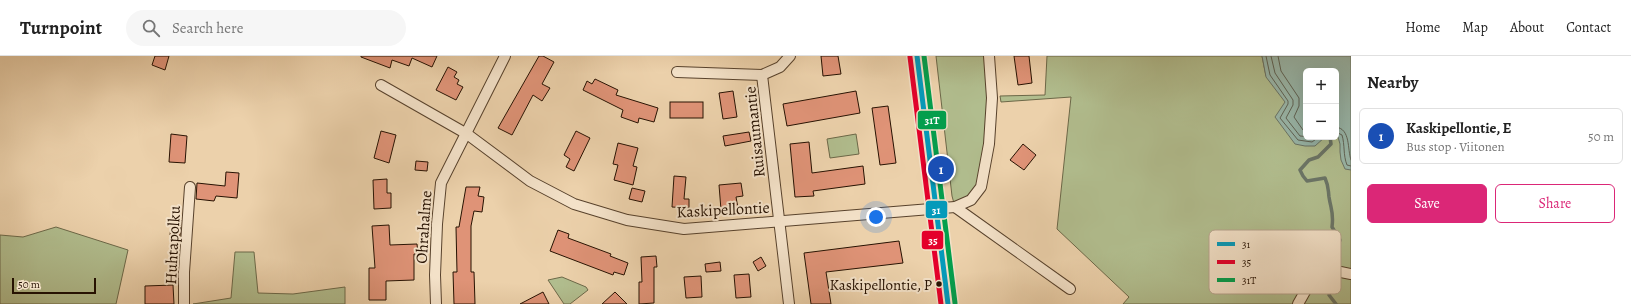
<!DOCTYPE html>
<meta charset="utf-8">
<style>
:root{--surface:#fff;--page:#f6f6f6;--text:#222;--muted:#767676;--line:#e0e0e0;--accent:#db2777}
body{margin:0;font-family:Alegreya,serif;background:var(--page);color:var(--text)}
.controls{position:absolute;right:12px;top:12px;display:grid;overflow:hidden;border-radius:6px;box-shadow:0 4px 16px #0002}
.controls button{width:36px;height:36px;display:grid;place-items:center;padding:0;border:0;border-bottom:1px solid var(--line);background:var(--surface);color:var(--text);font:20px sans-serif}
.scale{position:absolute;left:12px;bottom:10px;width:84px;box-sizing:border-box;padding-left:4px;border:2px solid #271202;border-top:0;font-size:11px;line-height:14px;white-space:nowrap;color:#271202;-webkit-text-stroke:3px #f3e1c8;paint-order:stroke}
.you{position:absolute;left:876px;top:161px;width:14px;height:14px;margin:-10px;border:3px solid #fff;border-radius:50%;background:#1a73e8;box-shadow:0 0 0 6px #1a73e833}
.badge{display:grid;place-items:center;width:26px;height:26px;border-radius:50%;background:var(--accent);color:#fff;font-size:13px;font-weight:700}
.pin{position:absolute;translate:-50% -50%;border:2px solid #fff;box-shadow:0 1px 4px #0006}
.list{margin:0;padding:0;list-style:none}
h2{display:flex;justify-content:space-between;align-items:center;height:52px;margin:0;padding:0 16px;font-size:17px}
h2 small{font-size:13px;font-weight:400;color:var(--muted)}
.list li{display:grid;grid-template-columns:26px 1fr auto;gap:12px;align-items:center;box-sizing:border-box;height:56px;margin:0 8px 8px;padding:0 8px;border:1px solid var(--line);border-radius:6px}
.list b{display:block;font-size:15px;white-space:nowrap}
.list p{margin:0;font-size:13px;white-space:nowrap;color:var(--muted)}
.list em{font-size:13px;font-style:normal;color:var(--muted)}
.actions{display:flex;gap:8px;padding:12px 16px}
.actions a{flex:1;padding:9px 0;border:1px solid var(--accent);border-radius:6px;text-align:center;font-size:14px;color:var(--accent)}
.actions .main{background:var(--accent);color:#fff}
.icon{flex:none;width:22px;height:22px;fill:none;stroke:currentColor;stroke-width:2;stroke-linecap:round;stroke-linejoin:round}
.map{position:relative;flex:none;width:1351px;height:248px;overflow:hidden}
header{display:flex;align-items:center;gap:24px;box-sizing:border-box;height:56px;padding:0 20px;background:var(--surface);border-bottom:1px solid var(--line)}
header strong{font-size:19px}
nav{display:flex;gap:22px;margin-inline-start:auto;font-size:14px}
.search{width:280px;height:36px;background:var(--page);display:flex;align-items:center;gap:10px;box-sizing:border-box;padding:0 14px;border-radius:22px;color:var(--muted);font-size:15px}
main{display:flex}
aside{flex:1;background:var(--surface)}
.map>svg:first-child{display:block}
</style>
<header>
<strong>Turnpoint</strong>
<div class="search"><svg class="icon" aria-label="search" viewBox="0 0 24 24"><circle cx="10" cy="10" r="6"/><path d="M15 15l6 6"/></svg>Search here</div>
<nav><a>Home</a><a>Map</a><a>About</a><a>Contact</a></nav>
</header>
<main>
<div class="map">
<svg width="1351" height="248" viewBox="0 0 1351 248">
<rect width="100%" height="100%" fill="#ecd1ab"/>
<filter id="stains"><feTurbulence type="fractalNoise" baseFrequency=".005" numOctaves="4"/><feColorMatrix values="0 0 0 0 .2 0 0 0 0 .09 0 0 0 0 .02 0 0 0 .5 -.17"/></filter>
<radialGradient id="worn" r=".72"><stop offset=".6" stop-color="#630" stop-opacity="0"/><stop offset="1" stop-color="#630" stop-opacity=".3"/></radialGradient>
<g fill="#b1bd8e" stroke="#6c6848">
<polygon points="936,0 989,0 991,18 981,131 955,151 952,140"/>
<polygon points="1047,0 1262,0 1266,20 1278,30 1306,81 1336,81 1336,41 1351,38 1351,248 1123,248 1129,241 1057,173 1071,41 1001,46 1000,40 1045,39"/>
<polygon points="856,78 859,98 830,102 827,83"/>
<polygon points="56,171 128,194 116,248 0,248 0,179 23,181"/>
<polygon points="235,196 254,196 258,237 293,238 345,231 345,248 193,248 231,242"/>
<polygon points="562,221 586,231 588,234 570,248 564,248 548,224"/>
</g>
<polygon fill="#99b7aa" stroke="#6b7567" points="1262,0 1351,0 1351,114 1345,113 1341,104 1340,96 1340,88 1338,81 1336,80 1336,15 1306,15 1306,81 1325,81 1315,90 1305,90 1295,88 1275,61 1285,46 1266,21"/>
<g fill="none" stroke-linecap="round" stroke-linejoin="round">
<g stroke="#606456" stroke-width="1">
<polyline points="1266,0 1270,19 1288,45 1288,48 1280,62 1298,84 1312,86 1319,81"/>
<polyline points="1271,0 1275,17 1293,44 1293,49 1286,62 1300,80 1312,81"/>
<polyline points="1278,0 1281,15 1299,42 1299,50 1294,61 1303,74 1306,75"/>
<path d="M 1336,71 C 1351,73 1347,93 1351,104"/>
<path d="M 1336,76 L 1342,79 C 1345,89 1343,99 1347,109 L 1351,110"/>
</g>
<g stroke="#6b7567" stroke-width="3.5">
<path d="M 1330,208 L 1340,184 L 1332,171 C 1334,157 1331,154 1329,141 C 1328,133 1329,131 1325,122 L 1307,125 L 1303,120 L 1300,114 L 1309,104 L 1318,101 L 1331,88 L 1330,81"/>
<polyline points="1333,225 1329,239 1336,248"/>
</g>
</g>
<g fill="#df9377" stroke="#271202">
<polygon points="155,0 169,0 165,14 152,9"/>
<polygon points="361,0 437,0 432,11 412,2 409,10 392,4 390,12 361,1"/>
<polygon points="539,0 543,0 554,6 542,28 550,32 542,45 533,39 512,79 498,72"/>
<polygon points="821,0 838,0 841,18 823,20"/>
<polygon points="1014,0 1029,0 1032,27 1018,29"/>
<polygon points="448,11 457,16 454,21 459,24 457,28 463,31 456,44 436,34"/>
<polygon points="595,23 618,34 616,39 658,52 654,66 639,62 638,67 621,61 623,54 583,34 587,25 592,28"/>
<polygon points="733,35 737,61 723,63 719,37"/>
<polygon points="856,35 860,57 787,70 783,48"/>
<rect x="670" y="46" width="33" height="16"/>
<polygon points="888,50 896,107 880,109 872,52"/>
<polygon points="381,75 396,79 389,107 374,102"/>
<polygon points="576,75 590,82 574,115 566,111 570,103 564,99"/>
<polygon points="749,76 751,85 725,90 723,80"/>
<polygon points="171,78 187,80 185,107 169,106"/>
<polygon points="809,86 812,117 863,110 865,128 813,135 814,140 795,141 790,88"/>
<polygon points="618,87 638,92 633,110 637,111 633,129 614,124 618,109 613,108"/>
<polygon points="1023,88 1036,99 1024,114 1010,104"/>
<polygon points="416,105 428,106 427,115 415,114"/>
<polygon points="226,116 239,117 237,142 216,140 214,145 196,143 197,127 225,130"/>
<polygon points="674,120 686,121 684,143 689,143 689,152 672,151"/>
<polygon points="387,123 387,137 391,137 391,152 374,153 373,124"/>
<polygon points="741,127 743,140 736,141 738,152 721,154 719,129"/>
<polygon points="466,131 480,131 478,140 484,141 482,156 474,155 471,170 471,216 474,216 475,248 454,248 453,216 457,216 456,171 459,171"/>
<polygon points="632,132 645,135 642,146 629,143"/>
<polygon points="172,163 181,164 180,180 170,179"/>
<polygon points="389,169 390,189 417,188 418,198 414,198 414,224 386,225 386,244 369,244 369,212 375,212 372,170"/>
<polygon points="558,174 569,178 568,182 611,198 610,200 628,207 624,219 614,216 613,219 550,195"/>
<polygon points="899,185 903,207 826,216 831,248 811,248 804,197"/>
<polygon points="656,200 657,211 654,211 654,247 639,248 639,226 642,226 641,201"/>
<polygon points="761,201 766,210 758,215 753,206"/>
<polygon points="720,206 721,215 706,216 705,208"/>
<polygon points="749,218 751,241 736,242 734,219"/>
<polygon points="701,220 702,241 686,242 684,221"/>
<polygon points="173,229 174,248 145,248 145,230"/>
<polygon points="543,236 549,248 520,248"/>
<polygon points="615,236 627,248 602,248"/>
</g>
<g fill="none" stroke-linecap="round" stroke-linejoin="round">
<defs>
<g id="street">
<polyline points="677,16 762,19"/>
<polyline points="381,29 467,78 530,125 574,148 627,164 684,173 955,151 971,144 981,131 989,88 992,42 989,0"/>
<polyline points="955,151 1070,233"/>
<polyline points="184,248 184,216 190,131"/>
<polyline points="436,248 435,219 437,168 441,127 505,0"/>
<polyline points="789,248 762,19 780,11 790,0"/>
<polyline points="1298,248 1311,225 1331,214 1351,218"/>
</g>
<polyline id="secondary" points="917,0 948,248"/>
</defs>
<use href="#street" stroke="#58422c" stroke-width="12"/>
<use href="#secondary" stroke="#271202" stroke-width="17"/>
<use href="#street" stroke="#f3e1c8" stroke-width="10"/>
<use href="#secondary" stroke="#f3e1c8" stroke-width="15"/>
<defs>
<polyline id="bus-1" points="917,0 948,248"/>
<polyline id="bus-2" points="910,1 941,248"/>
<polyline id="bus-3" points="924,0 955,247"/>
</defs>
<use href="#bus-1" stroke="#f3e1c8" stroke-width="8"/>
<use href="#bus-2" stroke="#f3e1c8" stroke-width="8"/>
<use href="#bus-3" stroke="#f3e1c8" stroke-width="8"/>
<use href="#bus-1" stroke="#049aba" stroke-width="5"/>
<use href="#bus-2" stroke="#e4002b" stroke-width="5"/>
<use href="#bus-3" stroke="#029f4d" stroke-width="5"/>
</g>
<circle fill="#271202" stroke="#f3e1c8" stroke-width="1.5" cx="939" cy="228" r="3.5"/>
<g text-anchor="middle" stroke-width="4" stroke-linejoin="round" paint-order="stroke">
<g font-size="15" fill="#271202" stroke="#f3e1c8" text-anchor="end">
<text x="932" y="234">Kaskipellontie, P</text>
</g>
<g font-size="16" fill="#271202" stroke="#f3e1c8">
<text transform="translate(754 76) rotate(-96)" y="6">Ruisaumantie</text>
<text transform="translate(723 153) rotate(-3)" y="6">Kaskipellontie</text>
<text transform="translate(423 171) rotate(-86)" y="6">Ohrahalme</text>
<text transform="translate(172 189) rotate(-87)" y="6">Huhtapolku</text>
</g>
</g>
<rect x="1209" y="174" width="132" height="64" rx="6" fill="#f3e1c8" stroke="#b6a38d" stroke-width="1"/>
<rect x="1217" y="186" width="18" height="4" fill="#049aba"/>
<rect x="1217" y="204" width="18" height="4" fill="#e4002b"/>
<rect x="1217" y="222" width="18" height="4" fill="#029f4d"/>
<g font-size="11" fill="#271202">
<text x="1242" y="192">31</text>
<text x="1242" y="210">35</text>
<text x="1242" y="228">31T</text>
</g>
<g stroke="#f3e1c8" stroke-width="1.5">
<rect x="917" y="54" width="30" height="20" rx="4" fill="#029f4d"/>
<rect x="925" y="144" width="23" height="19" rx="4" fill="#049aba"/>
<rect x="921" y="174" width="23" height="20" rx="4" fill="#e4002b"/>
</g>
<g font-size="11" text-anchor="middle" font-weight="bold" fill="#fff">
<text x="932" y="68">31T</text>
<text x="936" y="158">31</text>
<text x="933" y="188">35</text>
</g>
<rect width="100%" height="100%" filter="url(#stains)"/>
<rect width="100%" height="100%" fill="url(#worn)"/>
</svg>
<div class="controls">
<button>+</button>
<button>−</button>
</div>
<div class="scale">50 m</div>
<div class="you"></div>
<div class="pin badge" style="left:941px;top:113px;background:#1a4fb4">1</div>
</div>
<aside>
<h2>Nearby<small></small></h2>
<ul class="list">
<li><span class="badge" style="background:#1a4fb4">1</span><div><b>Kaskipellontie, E</b><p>Bus stop · Viitonen</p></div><em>50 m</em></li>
</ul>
<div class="actions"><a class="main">Save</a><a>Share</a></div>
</aside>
</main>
